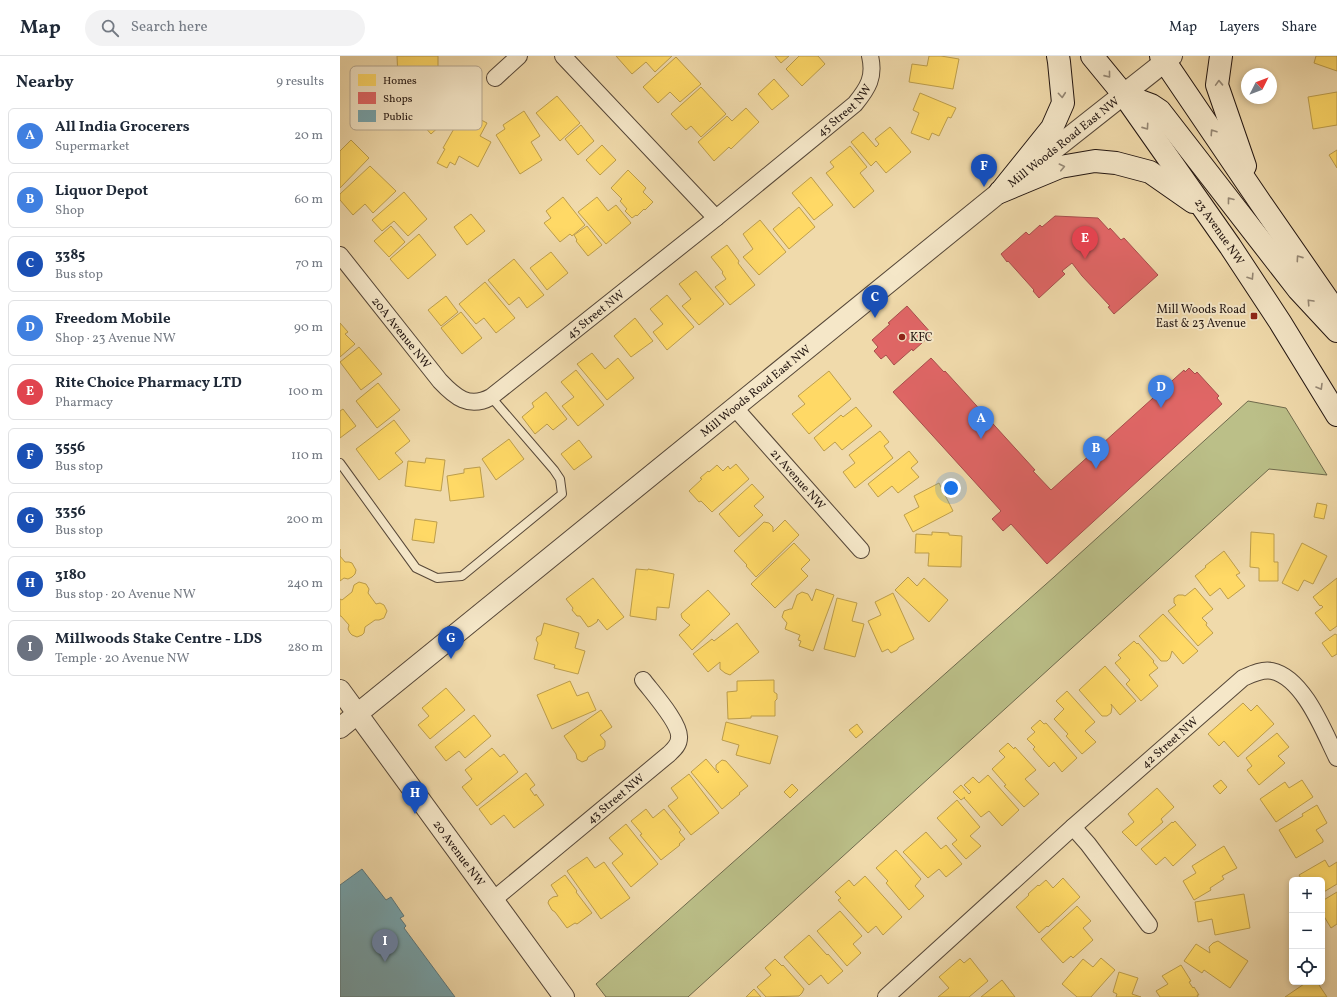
<!DOCTYPE html>
<meta charset="utf-8">
<style>
:root{--surface:#fff;--page:#f2f2f3;--text:#1f2937;--muted:#747a83;--line:#e0e1e3;--accent:#8f2418}
body{margin:0;font-family:Vollkorn,serif;background:var(--page);color:var(--text)}
.controls{position:absolute;right:12px;bottom:12px;display:grid;overflow:hidden;border-radius:6px;box-shadow:0 2px 6px #0003}
.controls button{width:36px;height:36px;display:grid;place-items:center;padding:0;border:0;border-bottom:1px solid var(--line);background:var(--surface);color:var(--text);font:20px sans-serif}
.compass{position:absolute;left:901px;top:12px;width:36px;height:36px;border-radius:50%;background:var(--surface);box-shadow:0 2px 6px #0003;rotate:48deg}
.you{position:absolute;left:611px;top:432px;width:14px;height:14px;margin:-10px;border:3px solid #fff;border-radius:50%;background:#1a73e8;box-shadow:0 0 0 6px #1a73e833}
.badge{display:grid;place-items:center;width:26px;height:26px;border-radius:50%;background:var(--accent);color:#fff;font-size:13px;font-weight:700}
.pin{position:absolute;translate:-50% -33px;filter:drop-shadow(0 1px 2px #0008)}
.pin::after{content:'';position:absolute;top:21px;width:14px;height:12px;background:inherit;clip-path:polygon(0 0,100% 0,50% 100%)}
.list{margin:0;padding:0;list-style:none}
h2{display:flex;justify-content:space-between;align-items:center;height:52px;margin:0;padding:0 16px;font-size:17px}
h2 small{font-size:13px;font-weight:400;color:var(--muted)}
.list li{display:grid;grid-template-columns:26px 1fr auto;gap:12px;align-items:center;box-sizing:border-box;height:56px;margin:0 8px 8px;padding:0 8px;border:1px solid var(--line);border-radius:6px}
.list b{display:block;font-size:15px;white-space:nowrap}
.list p{margin:0;font-size:13px;white-space:nowrap;color:var(--muted)}
.list em{font-size:13px;font-style:normal;color:var(--muted)}
.icon{flex:none;width:22px;height:22px;fill:none;stroke:currentColor;stroke-width:2;stroke-linecap:round;stroke-linejoin:round}
.map{position:relative;flex:none;width:997px;height:941px;overflow:hidden}
header{display:flex;align-items:center;gap:24px;box-sizing:border-box;height:56px;padding:0 20px;background:var(--surface);border-bottom:1px solid var(--line)}
header strong{font-size:19px}
nav{display:flex;gap:22px;margin-inline-start:auto;font-size:14px}
.search{width:280px;height:36px;background:var(--page);display:flex;align-items:center;gap:10px;box-sizing:border-box;padding:0 14px;border-radius:22px;color:var(--muted);font-size:15px}
main{display:flex}
aside{flex:1;background:var(--surface)}
.map>svg:first-child{display:block}
</style>
<header>
<strong>Map</strong>
<div class="search"><svg class="icon" aria-label="search" viewBox="0 0 24 24"><circle cx="10" cy="10" r="6"/><path d="M15 15l6 6"/></svg>Search here</div>
<nav><a>Map</a><a>Layers</a><a>Share</a></nav>
</header>
<main>
<aside>
<h2>Nearby<small>9 results</small></h2>
<ul class="list">
<li><span class="badge" style="background:#3f7fe0">A</span><div><b>All India Grocerers</b><p>Supermarket</p></div><em>20 m</em></li>
<li><span class="badge" style="background:#3f7fe0">B</span><div><b>Liquor Depot</b><p>Shop</p></div><em>60 m</em></li>
<li><span class="badge" style="background:#1a4fb4">C</span><div><b>3385</b><p>Bus stop</p></div><em>70 m</em></li>
<li><span class="badge" style="background:#3f7fe0">D</span><div><b>Freedom Mobile</b><p>Shop · 23 Avenue NW</p></div><em>90 m</em></li>
<li><span class="badge" style="background:#e0444e">E</span><div><b>Rite Choice Pharmacy LTD</b><p>Pharmacy</p></div><em>100 m</em></li>
<li><span class="badge" style="background:#1a4fb4">F</span><div><b>3556</b><p>Bus stop</p></div><em>110 m</em></li>
<li><span class="badge" style="background:#1a4fb4">G</span><div><b>3356</b><p>Bus stop</p></div><em>200 m</em></li>
<li><span class="badge" style="background:#1a4fb4">H</span><div><b>3180</b><p>Bus stop · 20 Avenue NW</p></div><em>240 m</em></li>
<li><span class="badge" style="background:#6b7280">I</span><div><b>Millwoods Stake Centre - LDS</b><p>Temple · 20 Avenue NW</p></div><em>280 m</em></li>
</ul>
</aside>
<div class="map">
<svg width="997" height="941" viewBox="0 0 997 941">
<rect width="100%" height="100%" fill="#f0daab"/>
<filter id="stains"><feTurbulence type="fractalNoise" baseFrequency=".005" numOctaves="4"/><feColorMatrix values="0 0 0 0 .2 0 0 0 0 .09 0 0 0 0 .02 0 0 0 .5 -.17"/></filter>
<radialGradient id="worn" r=".72"><stop offset=".6" stop-color="#630" stop-opacity="0"/><stop offset="1" stop-color="#630" stop-opacity=".3"/></radialGradient>
<polygon fill="#bbbf88" stroke="#6f6a4c" points="908,345 946,352 987,419 929,413 348,941 266,941 256,928 714,521"/>
<g fill="#ffd966" stroke="#bd9e4c">
<polygon points="57,0 98,0 98,22 58,23"/>
<polygon points="276,0 332,0 315,16 306,6 292,18"/>
<polygon points="435,0 449,0 441,7"/>
<polygon points="459,0 478,0 485,8 462,30 446,13"/>
<polygon points="589,0 601,0 619,3 613,33 569,26 572,8 587,10"/>
<polygon points="976,0 997,0 997,15 974,7"/>
<polygon points="336,1 361,28 340,46 330,36 318,47 303,31"/>
<polygon points="434,23 449,40 432,54 418,38"/>
<polygon points="95,27 105,38 111,32 125,47 91,78 67,51"/>
<polygon points="361,31 386,58 361,81 351,70 346,74 331,58"/>
<polygon points="997,36 997,69 973,73 968,41"/>
<polygon points="580,37 616,52 611,62 608,61 599,80 592,77 589,84 571,77 579,57 573,54"/>
<polygon points="217,40 240,67 220,85 196,57"/>
<polygon points="406,52 419,66 391,93 389,91 374,105 358,86 387,60 392,65"/>
<polygon points="124,55 147,67 140,80 151,86 138,111 119,100 115,109 110,106 107,112 97,107 105,93 103,92"/>
<polygon points="184,55 200,80 191,86 202,104 180,118 156,79 165,73 163,69"/>
<polygon points="241,69 254,85 238,99 225,83"/>
<polygon points="550,71 571,96 546,117 536,105 531,110 511,86 523,76 536,91 539,88 535,83"/>
<polygon points="11,84 29,102 0,132 0,95"/>
<polygon points="262,89 276,104 260,119 246,104"/>
<polygon points="510,90 527,111 520,117 534,135 514,152 486,117 494,111 490,106"/>
<polygon points="997,94 997,112 989,99"/>
<polygon points="30,110 56,135 33,157 25,148 13,159 0,144 0,138"/>
<polygon points="288,114 306,132 303,136 313,146 305,154 304,153 297,160 296,159 292,162 285,155 287,153 280,145 282,143 271,132"/>
<polygon points="471,121 493,149 474,164 452,137"/>
<polygon points="64,136 87,163 68,180 54,165 42,175 32,164"/>
<polygon points="223,141 245,169 232,180 230,178 220,186 204,167 211,162 206,155"/>
<polygon points="257,141 268,155 276,149 291,167 266,188 238,156"/>
<polygon points="459,151 475,171 449,193 433,173"/>
<polygon points="131,158 145,175 127,189 114,171"/>
<polygon points="420,164 446,196 419,219 403,201 413,193 403,178"/>
<polygon points="51,170 65,186 49,201 34,185"/>
<polygon points="247,170 262,189 248,200 236,185 237,184 234,179"/>
<polygon points="79,178 96,199 68,223 50,203"/>
<polygon points="387,189 399,205 398,207 415,229 390,249 375,231 386,223 382,217 383,216 371,201"/>
<polygon points="211,196 228,217 207,234 190,212"/>
<polygon points="174,203 204,239 187,252 179,241 169,249 148,224"/>
<polygon points="356,215 384,248 359,269 342,250 351,243 339,228"/>
<polygon points="145,226 175,262 156,277 144,262 136,268 119,248"/>
<polygon points="327,239 354,271 327,294 313,276 323,268 310,253"/>
<polygon points="106,240 118,256 101,270 88,254"/>
<polygon points="121,256 142,282 122,298 101,272"/>
<polygon points="295,262 313,285 291,301 274,280"/>
<polygon points="0,267 8,276 5,278 15,288 0,301"/>
<polygon points="19,291 42,318 21,334 0,306"/>
<polygon points="252,297 265,313 278,302 294,322 267,344 237,308"/>
<polygon points="236,314 264,349 238,370 222,350 234,341 221,326"/>
<polygon points="489,315 511,343 469,378 452,358 465,348 458,340"/>
<polygon points="38,327 60,354 37,372 16,345"/>
<polygon points="206,336 227,363 213,374 207,368 195,378 182,361 194,351 192,347"/>
<polygon points="516,351 532,370 502,394 495,386 484,395 474,382 501,359 503,361"/>
<polygon points="3,353 16,370 0,382 0,355"/>
<polygon points="54,364 70,385 55,397 63,406 39,424 16,393"/>
<polygon points="540,375 549,386 544,390 553,402 515,432 503,416 515,407 509,399"/>
<polygon points="169,383 184,403 156,424 142,403"/>
<polygon points="239,384 252,401 234,414 221,398"/>
<polygon points="569,395 578,406 571,412 579,421 558,437 552,430 538,441 528,428"/>
<polygon points="86,402 105,404 101,435 65,430 68,405 85,407"/>
<polygon points="396,408 409,423 372,456 361,445 359,446 349,435 362,423 360,422 368,415 369,416 377,409 383,415 388,410 390,413"/>
<polygon points="140,411 144,441 110,445 107,420 124,417 124,413"/>
<polygon points="599,427 613,455 573,476 564,459 579,451 574,440"/>
<polygon points="412,428 424,441 414,450 423,459 399,481 379,458"/>
<polygon points="977,447 987,449 984,463 974,461"/>
<polygon points="75,463 97,466 94,487 72,484"/>
<polygon points="445,464 459,479 416,521 406,510 407,509 394,495 424,466 429,467 433,471 433,476"/>
<polygon points="592,476 609,477 609,479 622,480 621,511 588,510 589,497 575,497 576,478 592,479"/>
<polygon points="911,476 934,478 934,506 938,506 938,525 919,525 919,512 910,511"/>
<polygon points="454,487 470,504 461,513 468,520 435,552 411,528"/>
<polygon points="962,487 987,500 973,528 964,524 958,535 942,527"/>
<polygon points="0,493 0,500 5,506 9,506 12,507 16,514 15,518 12,521 8,523 4,522 0,525"/>
<polygon points="884,495 900,517 896,519 905,530 888,543 880,532 870,540 855,520 866,511 865,510"/>
<polygon points="296,513 308,514 308,513 334,518 329,552 317,551 316,564 290,560"/>
<polygon points="568,521 577,530 584,522 608,544 589,566 555,534"/>
<polygon points="253,522 284,561 267,574 258,563 257,566 251,570 248,571 240,560 237,560 232,554 233,552 226,543"/>
<polygon points="997,522 997,570 990,575 975,557 983,551 981,549 980,550 973,541"/>
<polygon points="19,526 26,528 29,533 28,537 36,548 40,547 44,549 47,555 44,562 39,564 35,564 25,571 24,577 22,579 17,581 12,579 10,577 8,573 9,569 1,560 0,560 0,543 2,544 12,536 14,529"/>
<polygon points="855,532 873,553 862,562 867,567 866,569 873,577 858,590 828,555 836,549 834,547 834,542 838,539 843,539 845,540"/>
<polygon points="476,533 494,539 473,595 459,590 461,585 458,584 460,579 445,573 447,567 442,561 444,555 450,553 452,553 457,539 462,536 468,538 472,545"/>
<polygon points="368,534 390,558 352,594 339,579 350,569 347,567 342,562 341,558"/>
<polygon points="553,537 574,583 559,591 557,594 551,597 548,593 542,596 528,565 541,559 535,546"/>
<polygon points="497,542 517,547 512,565 524,568 515,601 484,593"/>
<polygon points="823,558 858,595 843,608 832,595 830,602 827,605 821,605 799,580"/>
<polygon points="204,567 239,577 235,592 245,595 238,618 214,612 215,609 194,603 198,587 196,584 197,581 201,579"/>
<polygon points="397,567 419,596 390,619 385,617 380,613 380,606 368,616 353,598 372,583 374,585"/>
<polygon points="995,578 997,579 997,598 992,601 982,587"/>
<polygon points="794,585 797,588 798,587 814,605 813,606 818,612 809,619 818,630 801,645 786,628 790,624 775,607 781,602 778,599"/>
<polygon points="765,610 796,645 780,659 771,648 772,651 771,657 767,660 762,660 739,634"/>
<polygon points="434,624 434,636 437,638 437,643 435,645 435,660 411,660 411,662 388,663 387,636 397,635 397,625"/>
<polygon points="230,625 237,640 248,636 256,654 212,673 197,639"/>
<polygon points="106,632 125,654 90,683 78,669 89,660 82,652"/>
<polygon points="727,635 755,666 745,675 756,686 742,698 726,680 728,678 714,663 724,653 716,645"/>
<polygon points="903,647 911,655 917,649 934,668 898,701 884,685 879,690 868,678"/>
<polygon points="261,654 272,671 260,679 265,685 265,690 263,693 259,694 248,701 247,704 242,706 237,703 236,698 224,680"/>
<polygon points="134,659 151,680 125,702 119,695 106,705 95,691"/>
<polygon points="700,664 704,668 706,667 737,702 722,716 714,706 709,711 693,693 695,691 687,683 695,676 691,672"/>
<polygon points="386,666 438,680 430,708 396,699 399,689 382,684"/>
<polygon points="517,668 523,676 516,682 509,674"/>
<polygon points="937,677 949,691 938,700 945,707 919,729 907,714 912,710 906,702"/>
<polygon points="668,687 674,693 675,691 696,714 685,723 699,738 684,751 664,730 666,729 652,713 665,701 659,695"/>
<polygon points="152,692 160,701 164,698 178,716 137,750 122,731 132,723 125,714"/>
<polygon points="366,703 378,717 379,716 376,713 376,709 382,704 386,705 408,730 399,737 400,738 382,753 351,716"/>
<polygon points="186,717 195,729 190,733 195,740 196,738 204,749 174,772 164,759 151,769 139,753"/>
<polygon points="349,718 379,757 351,779 328,750 338,742 331,732"/>
<polygon points="648,719 679,754 662,770 649,755 641,761 624,742 625,741 621,744 613,736 621,729 629,738 631,736 624,729 633,721 639,727"/>
<polygon points="881,724 887,731 880,738 873,730"/>
<polygon points="962,724 973,741 936,766 920,743 945,726 949,732"/>
<polygon points="452,728 458,734 450,742 444,736"/>
<polygon points="817,732 834,751 821,763 823,766 796,790 782,776 794,766 788,758"/>
<polygon points="617,744 640,771 630,780 641,790 626,803 612,788 617,784 597,762"/>
<polygon points="977,749 987,767 976,774 983,784 983,786 956,802 939,774 963,760 962,758"/>
<polygon points="306,753 313,762 324,753 341,774 339,776 345,783 339,788 340,789 321,804 300,779 302,778 291,765"/>
<polygon points="835,765 856,789 833,810 825,801 816,809 801,793 832,766 833,767"/>
<polygon points="286,768 318,808 291,831 272,807 283,798 269,782"/>
<polygon points="586,776 601,793 606,789 622,808 606,821 599,813 588,822 563,796"/>
<polygon points="884,790 897,812 882,820 884,823 870,832 871,834 854,844 843,825 856,817 852,810"/>
<polygon points="556,794 581,823 575,830 584,840 569,854 546,827 548,825 536,812"/>
<polygon points="247,801 255,812 264,806 290,842 261,863 227,815"/>
<polygon points="985,804 989,811 997,806 997,828 982,837 982,824 962,824 959,819"/>
<polygon points="225,819 237,835 236,836 252,857 237,868 235,867 227,872 215,856 212,854 208,847 209,844 213,841 218,840 211,829"/>
<polygon points="525,820 562,861 543,879 536,870 528,877 498,844 501,842 495,836 509,824 514,830"/>
<polygon points="723,822 740,841 708,871 707,870 699,877 676,851 689,839 688,838 698,829 699,830 706,824 713,832"/>
<polygon points="997,836 997,868 991,872 982,857 982,845"/>
<polygon points="904,838 910,872 875,879 872,863 858,866 855,846"/>
<polygon points="737,850 751,865 743,872 753,884 733,902 731,900 723,907 701,883"/>
<polygon points="500,855 522,880 513,888 521,897 507,910 477,875"/>
<polygon points="469,879 487,899 488,898 503,915 488,928 481,919 469,929 444,901"/>
<polygon points="878,885 908,905 890,932 864,914 862,917 844,905 856,888 870,897 869,891 873,887"/>
<polygon points="630,902 648,925 629,941 598,941 609,932 599,921 620,903 624,907"/>
<polygon points="761,902 775,914 751,941 737,941 722,928 743,903 753,911"/>
<polygon points="435,903 442,910 443,909 464,933 462,937 459,940 426,941 417,931 431,919 425,912"/>
<polygon points="841,909 851,925 849,926 853,932 854,931 859,939 857,939 858,941 820,941 816,935 828,928 822,920"/>
<polygon points="779,916 798,922 792,938 801,941 776,941 777,938 773,936"/>
<polygon points="662,924 675,941 641,941"/>
<polygon points="967,926 977,926 987,941 945,941"/>
<polygon points="414,933 421,941 406,941"/>
</g>
<g fill="#e06666" stroke="#a74e4c">
<polygon points="715,160 758,162 769,174 770,172 781,184 784,182 818,219 774,258 768,251 770,250 742,220 732,207 722,215 725,218 699,242 693,235 694,234 668,205 667,206 661,198 686,176 689,179 700,169 702,171"/>
<polygon points="567,250 592,278 573,295 572,293 554,309 546,299 541,303 534,295 538,291 532,284 550,268 548,267"/>
<polygon points="591,302 604,316 605,315 695,414 693,415 711,434 844,314 845,316 849,312 855,318 857,316 879,340 877,342 882,348 707,508 671,468 663,475 652,463 661,455 553,336"/>
</g>
<polygon fill="#76a5af" stroke="#5d7a80" points="22,813 46,844 51,841 64,860 60,862 66,870 64,872 115,941 0,941 0,829"/>
<g fill="none" stroke-linecap="round" stroke-linejoin="round">
<defs>
<polyline id="service" points="0,407 76,512 97,522 122,520 222,438 220,423 214,414 151,341"/>
<g id="minor">
<polyline points="223,0 376,162"/>
<polyline points="155,22 179,0"/>
<path id="s1" d="M 0,199 L 100,325 C 115,341 129,353 151,341 L 376,162 L 515,48 C 528,32 535,21 530,0"/>
<path id="s2" d="M 395,352 L 521,494"/>
<polyline points="733,771 748,788 809,869"/>
<path id="s3" d="M 153,844 L 329,698 C 334,693 339,689 339,682 C 341,668 312,636 303,624"/>
<path id="s4" d="M 546,941 L 733,771 L 903,622 C 912,618 922,613 932,615 C 964,622 984,676 997,702"/>
</g>
<g id="tertiary">
<path id="s5" d="M 0,634 L 224,941"/>
<path id="s6" d="M 0,672 L 660,136 L 832,0"/>
</g>
<g id="secondary">
<path id="s7" d="M 752,0 L 784,39 L 890,190 L 940,266 L 997,359"/>
<polyline points="821,0 918,143 997,257"/>
<polyline points="881,0 877,29 905,110"/>
<polyline points="784,39 811,49 820,55 958,233 997,275"/>
<polyline points="663,133 712,72 723,47 719,6 718,0"/>
<polyline points="660,136 720,111 755,105 776,107 810,116 853,146"/>
</g>
</defs>
<use href="#service" stroke="#564738" stroke-width="10"/>
<use href="#minor" stroke="#564738" stroke-width="18"/>
<use href="#tertiary" stroke="#564738" stroke-width="22"/>
<use href="#secondary" stroke="#231611" stroke-width="24"/>
<use href="#service" stroke="#f5e7c8" stroke-width="8"/>
<use href="#minor" stroke="#f5e7c8" stroke-width="16"/>
<use href="#tertiary" stroke="#f5e7c8" stroke-width="20"/>
<use href="#secondary" stroke="#f5e7c8" stroke-width="22"/>
</g>
<defs><path id="oneway-chevron" d="M-2-3.5L2.5 0L-2 3.5" fill="none" stroke-width="1.6" stroke-linecap="round" stroke-linejoin="round"/></defs>
<g stroke="#968976">
<use href="#oneway-chevron" transform="translate(768 19) rotate(51)"/>
<use href="#oneway-chevron" transform="translate(879 27) rotate(-92)"/>
<use href="#oneway-chevron" transform="translate(722 39) rotate(85)"/>
<use href="#oneway-chevron" transform="translate(806 71) rotate(55)"/>
<use href="#oneway-chevron" transform="translate(873 76) rotate(-124)"/>
<use href="#oneway-chevron" transform="translate(722 111) rotate(-13)"/>
<use href="#oneway-chevron" transform="translate(890 144) rotate(-128)"/>
<use href="#oneway-chevron" transform="translate(959 202) rotate(-125)"/>
<use href="#oneway-chevron" transform="translate(911 221) rotate(57)"/>
<use href="#oneway-chevron" transform="translate(970 246) rotate(-133)"/>
<use href="#oneway-chevron" transform="translate(980 331) rotate(59)"/>
</g>
<g fill="#8f2418" stroke="#f5e7c8" stroke-width="1.5">
<rect x="910" y="256" width="8" height="8" rx="2"/>
<circle cx="562" cy="281" r="4"/>
</g>
<g text-anchor="middle" stroke-width="4" stroke-linejoin="round" paint-order="stroke">
<g font-size="12" fill="#231611" stroke="#f5e7c8">
<text dy="4" stroke="none"><textPath href="#s1" startOffset="675">45 Street NW</textPath></text>
<text dy="4" stroke="none"><textPath href="#s6" startOffset="931">Mill Woods Road East NW</textPath></text>
<text dy="4" stroke="none"><textPath href="#s7" startOffset="217">23 Avenue NW</textPath></text>
<text dy="4" stroke="none"><textPath href="#s1" startOffset="353">45 Street NW</textPath></text>
<text dy="4" stroke="none"><textPath href="#s1" startOffset="99">20A Avenue NW</textPath></text>
<text dy="4" stroke="none"><textPath href="#s6" startOffset="535">Mill Woods Road East NW</textPath></text>
<text dy="4" stroke="none"><textPath href="#s2" startOffset="95">21 Avenue NW</textPath></text>
<text dy="4" stroke="none"><textPath href="#s4" startOffset="381">42 Street NW</textPath></text>
<text dy="4" stroke="none"><textPath href="#s3" startOffset="159">43 Street NW</textPath></text>
<text dy="4" stroke="none"><textPath href="#s5" startOffset="202">20 Avenue NW</textPath></text>
</g>
<g font-size="12" fill="#231611" stroke="#f5e7c8" text-anchor="end">
<text x="906" y="257">Mill Woods Road<tspan x="906" dy="14">East &amp; 23 Avenue</tspan></text>
<text x="570" y="285" text-anchor="start">KFC</text>
</g>
</g>
<rect x="10" y="10" width="132" height="64" rx="6" fill="#f5e7c8" stroke="#b6a891" stroke-width="1"/>
<rect x="18" y="18" width="18" height="12" fill="#ffd966"/>
<rect x="18" y="36" width="18" height="12" fill="#e06666"/>
<rect x="18" y="54" width="18" height="12" fill="#76a5af"/>
<g font-size="11" fill="#231611">
<text x="43" y="28">Homes</text>
<text x="43" y="46">Shops</text>
<text x="43" y="64">Public</text>
</g>
<rect width="100%" height="100%" filter="url(#stains)"/>
<rect width="100%" height="100%" fill="url(#worn)"/>
</svg>
<div class="controls">
<button>+</button>
<button>−</button>
<button><svg class="icon" aria-label="locate" viewBox="0 0 24 24"><circle cx="12" cy="12" r="6"/><path d="M12 2v4M12 18v4M2 12h4M18 12h4"/></svg></button>
</div>
<svg class="compass" viewBox="-18 -18 36 36"><path d="M0-13l5 13h-10z" fill="#e53935"/><path d="M0 13l5-13h-10z" fill="#747a83"/></svg>
<div class="you"></div>
<div class="pin badge" style="left:641px;top:383px;background:#3f7fe0">A</div>
<div class="pin badge" style="left:756px;top:413px;background:#3f7fe0">B</div>
<div class="pin badge" style="left:535px;top:262px;background:#1a4fb4">C</div>
<div class="pin badge" style="left:821px;top:352px;background:#3f7fe0">D</div>
<div class="pin badge" style="left:745px;top:203px;background:#e0444e">E</div>
<div class="pin badge" style="left:644px;top:131px;background:#1a4fb4">F</div>
<div class="pin badge" style="left:111px;top:603px;background:#1a4fb4">G</div>
<div class="pin badge" style="left:75px;top:758px;background:#1a4fb4">H</div>
<div class="pin badge" style="left:45px;top:906px;background:#6b7280">I</div>
</div>
</main>
